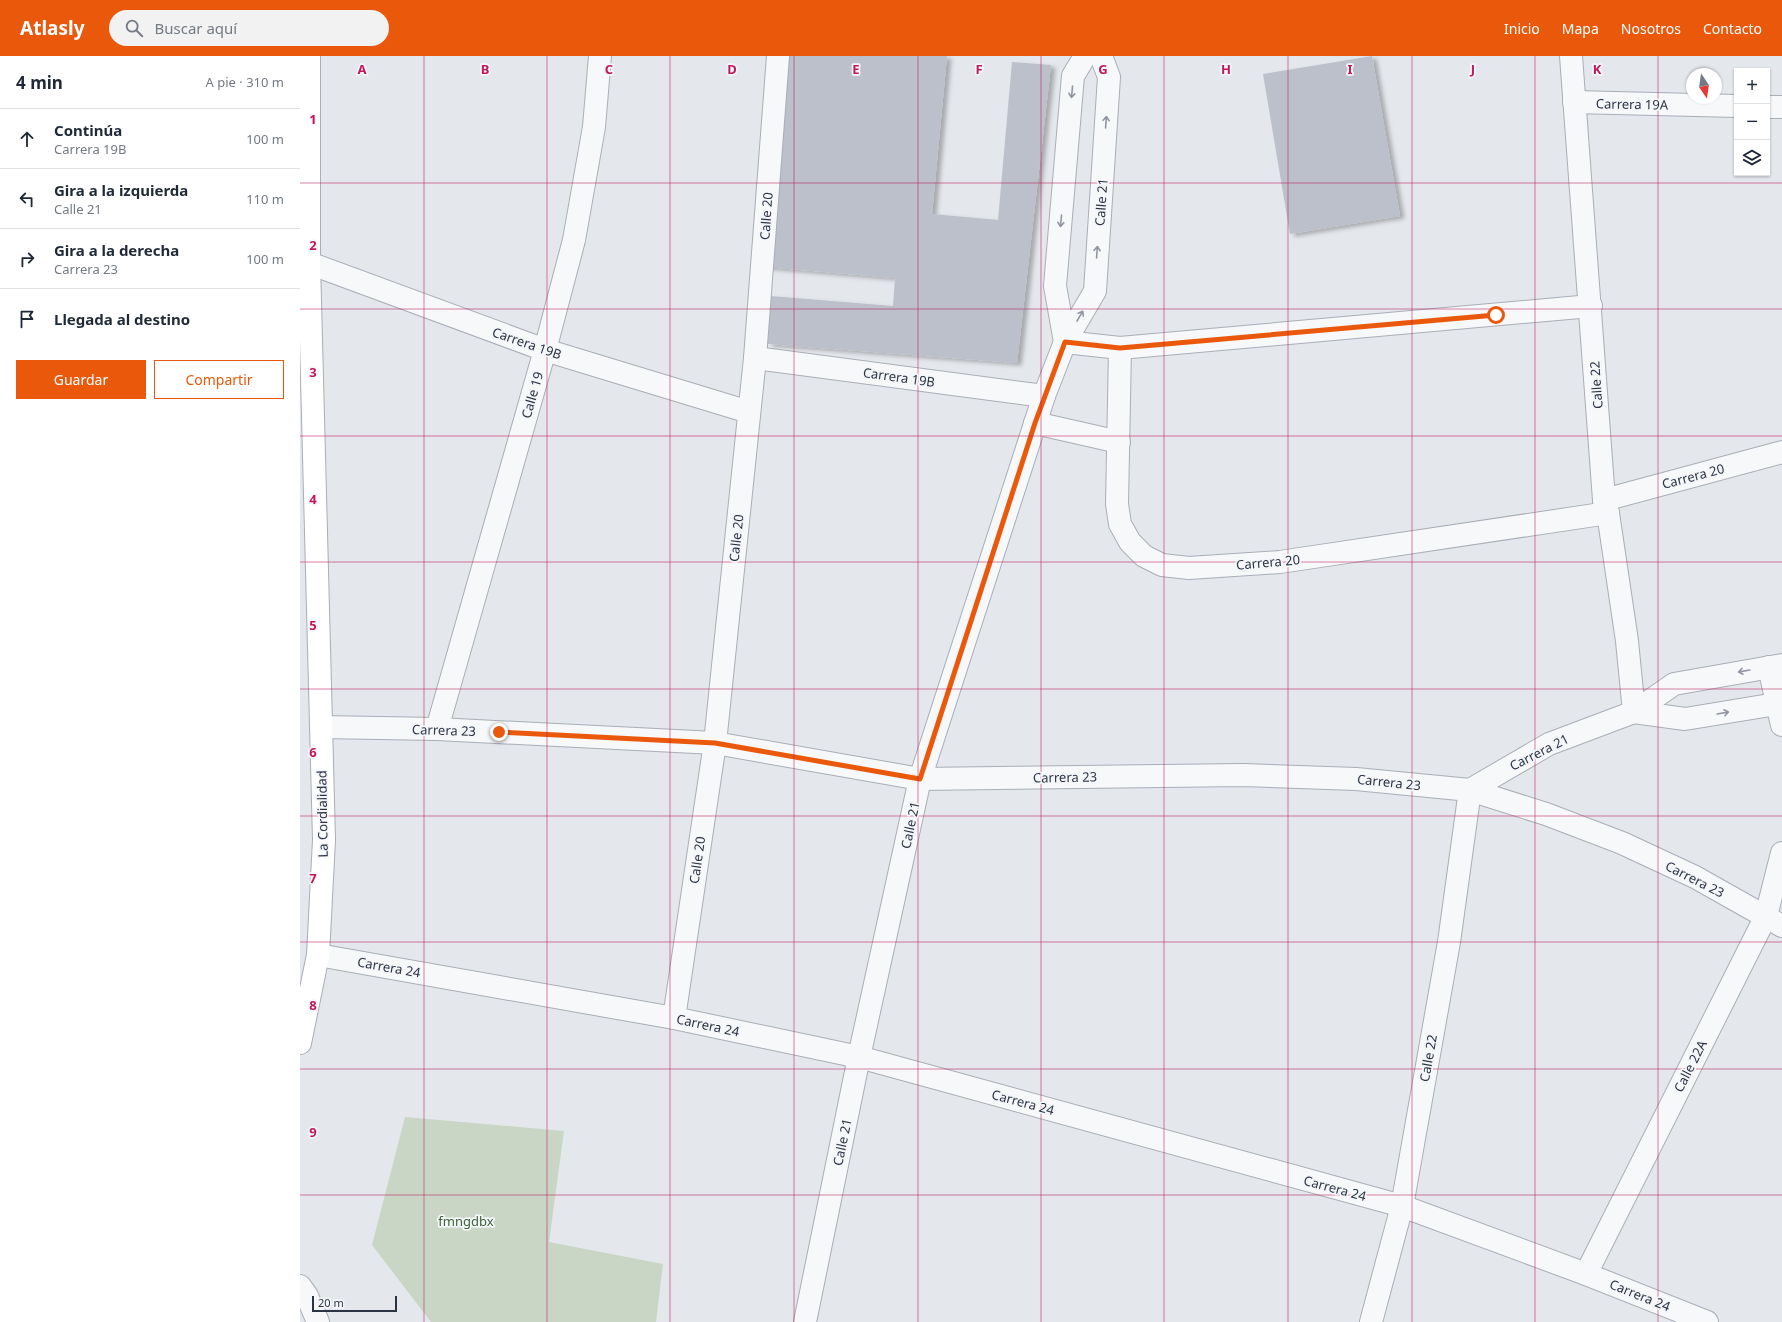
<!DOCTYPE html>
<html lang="es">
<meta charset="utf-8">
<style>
:root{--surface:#fff;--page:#f2f2f3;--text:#1f2937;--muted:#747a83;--line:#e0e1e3;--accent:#ea580c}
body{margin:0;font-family:"Noto Sans",sans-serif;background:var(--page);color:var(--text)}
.controls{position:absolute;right:12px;top:12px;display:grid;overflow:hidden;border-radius:0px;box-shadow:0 1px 3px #0004}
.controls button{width:36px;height:36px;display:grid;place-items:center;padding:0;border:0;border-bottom:1px solid var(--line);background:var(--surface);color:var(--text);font:20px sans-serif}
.compass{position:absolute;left:1386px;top:12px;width:36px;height:36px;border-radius:50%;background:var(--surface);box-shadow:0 1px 3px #0004;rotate:167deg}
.scale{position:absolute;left:12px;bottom:10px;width:85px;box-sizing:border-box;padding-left:4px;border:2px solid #2b3445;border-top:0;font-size:11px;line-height:14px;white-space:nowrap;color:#2b3445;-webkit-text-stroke:3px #f4f6f9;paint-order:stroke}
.stop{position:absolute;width:12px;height:12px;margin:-9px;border:3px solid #ea580c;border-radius:50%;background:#fff}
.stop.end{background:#ea580c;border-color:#fff;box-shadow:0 1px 4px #0008}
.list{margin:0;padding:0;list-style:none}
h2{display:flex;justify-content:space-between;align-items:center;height:52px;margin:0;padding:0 16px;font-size:17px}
h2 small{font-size:13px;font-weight:400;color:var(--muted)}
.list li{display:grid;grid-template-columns:26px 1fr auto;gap:12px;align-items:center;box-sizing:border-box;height:60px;padding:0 16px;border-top:1px solid var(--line)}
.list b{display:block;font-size:15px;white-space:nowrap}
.list p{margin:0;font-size:13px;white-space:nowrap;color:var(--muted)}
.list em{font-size:13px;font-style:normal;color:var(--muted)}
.actions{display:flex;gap:8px;padding:12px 16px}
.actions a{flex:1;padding:9px 0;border:1px solid var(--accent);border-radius:0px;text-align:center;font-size:14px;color:var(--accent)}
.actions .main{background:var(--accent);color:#fff}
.icon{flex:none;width:22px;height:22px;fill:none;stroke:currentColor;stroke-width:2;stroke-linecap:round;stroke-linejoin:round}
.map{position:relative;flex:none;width:1482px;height:1266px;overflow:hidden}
header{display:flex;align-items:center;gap:24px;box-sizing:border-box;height:56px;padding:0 20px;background:var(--accent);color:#fff}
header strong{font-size:19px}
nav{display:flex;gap:22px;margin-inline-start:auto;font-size:14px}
.search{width:280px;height:36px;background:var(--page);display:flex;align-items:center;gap:10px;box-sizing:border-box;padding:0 14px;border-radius:22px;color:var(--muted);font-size:15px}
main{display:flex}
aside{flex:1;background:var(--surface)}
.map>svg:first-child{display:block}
</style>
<header>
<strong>Atlasly</strong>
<div class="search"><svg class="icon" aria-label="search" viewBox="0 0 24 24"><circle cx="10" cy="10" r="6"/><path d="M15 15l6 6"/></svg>Buscar aquí</div>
<nav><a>Inicio</a><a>Mapa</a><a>Nosotros</a><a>Contacto</a></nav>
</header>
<main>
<aside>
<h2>4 min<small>A pie · 310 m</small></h2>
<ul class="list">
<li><svg class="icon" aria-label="ahead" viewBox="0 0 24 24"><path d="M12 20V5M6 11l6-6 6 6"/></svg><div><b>Continúa</b><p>Carrera 19B</p></div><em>100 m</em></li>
<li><svg class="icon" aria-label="left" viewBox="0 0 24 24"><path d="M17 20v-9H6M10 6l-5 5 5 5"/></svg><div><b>Gira a la izquierda</b><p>Calle 21</p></div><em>110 m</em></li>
<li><svg class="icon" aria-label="right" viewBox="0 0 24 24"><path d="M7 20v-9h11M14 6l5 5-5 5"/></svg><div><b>Gira a la derecha</b><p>Carrera 23</p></div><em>100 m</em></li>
<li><svg class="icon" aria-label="arrive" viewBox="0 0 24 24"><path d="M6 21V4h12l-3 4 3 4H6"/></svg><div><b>Llegada al destino</b></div></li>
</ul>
<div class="actions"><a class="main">Guardar</a><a>Compartir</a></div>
</aside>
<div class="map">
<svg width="1482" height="1266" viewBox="0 0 1482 1266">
<defs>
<filter id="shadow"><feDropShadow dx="4.5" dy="2.5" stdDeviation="2" flood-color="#0004"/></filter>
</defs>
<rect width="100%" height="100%" fill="#e4e7ec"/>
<polygon fill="#c9d6c5" points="105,1061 264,1075 249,1186 363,1208 356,1266 131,1266 72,1189"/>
<g fill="#bbc0ca" filter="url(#shadow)">
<polygon points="485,0 647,0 632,158 698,164 712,6 751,9 717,307 468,288 470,240 593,250 595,222 466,211"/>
<polygon points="1072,0 1100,160 990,178 963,18"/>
</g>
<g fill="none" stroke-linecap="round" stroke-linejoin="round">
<defs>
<g id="minor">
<polyline points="1271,0 1304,444 1308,457 1327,585 1334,656"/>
<polyline points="1274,46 1437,50"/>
<polyline points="1467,51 1482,51"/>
<polyline points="9,207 245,294 449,356"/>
<polyline points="765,286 820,292 1291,250"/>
<polyline points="820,292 817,448 820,468 830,486 844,500 862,509 889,512 980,506 1308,457"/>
<polyline points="455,302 744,340"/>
<polyline points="735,367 819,386"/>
<polyline points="1304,444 1482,396"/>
<polyline points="1469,611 1482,669"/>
<polyline points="1334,656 1385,663 1482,647"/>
<polyline points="18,899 374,962 559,1001 1102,1150 1286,1218 1407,1266"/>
<polyline points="374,962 415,687 455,302 478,0"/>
<polyline points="1286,1218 1466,860 1482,797"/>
<polyline points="0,1230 7,1240 18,1266"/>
<polyline points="505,1266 559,1001 620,723"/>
<polyline points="1071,1266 1102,1150 1149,886 1170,734 1249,688 1334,656 1374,628 1482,609"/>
</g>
<g id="tertiary">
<polyline points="765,286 755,230 773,20 785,0"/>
<polyline points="21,671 137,673 415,687 620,723 944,719 1056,723 1170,734 1246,758 1322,787 1395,821 1482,870"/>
<polyline points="137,673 245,294 274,184 294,71 300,0"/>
<polyline points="620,723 744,340 765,286 795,235 809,21 801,0"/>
</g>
<polyline id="secondary" points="0,987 18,899 24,784 9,207 9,0"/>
</defs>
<use href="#minor" stroke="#a9aeb7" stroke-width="24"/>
<use href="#tertiary" stroke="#a9aeb7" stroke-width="24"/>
<use href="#secondary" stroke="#a9aeb7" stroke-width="24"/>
<use href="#minor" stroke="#f7f8fa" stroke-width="22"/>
<use href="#tertiary" stroke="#f7f8fa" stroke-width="22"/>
<use href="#secondary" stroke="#fff" stroke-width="22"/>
</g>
<defs><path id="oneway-shaft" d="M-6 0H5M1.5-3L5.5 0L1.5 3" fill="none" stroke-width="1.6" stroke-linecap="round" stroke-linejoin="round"/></defs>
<g stroke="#9196a0">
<use href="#oneway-shaft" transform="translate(772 36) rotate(95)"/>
<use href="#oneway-shaft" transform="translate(806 66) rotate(-86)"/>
<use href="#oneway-shaft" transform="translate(761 165) rotate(95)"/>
<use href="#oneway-shaft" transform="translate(797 196) rotate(-86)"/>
<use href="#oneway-shaft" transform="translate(780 260) rotate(-60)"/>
<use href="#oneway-shaft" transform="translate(1444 615) rotate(170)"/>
<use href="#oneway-shaft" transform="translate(1423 657) rotate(-10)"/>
</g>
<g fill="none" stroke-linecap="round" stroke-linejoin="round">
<polyline stroke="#ea580c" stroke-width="5" points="199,676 415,687 620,723 735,367 765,286 820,292 1196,259"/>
</g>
<path fill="none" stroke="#c2185b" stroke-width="1" stroke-opacity="0.55" d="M 124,0 L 124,1266M 247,0 L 247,1266M 370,0 L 370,1266M 494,0 L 494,1266M 618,0 L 618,1266M 741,0 L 741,1266M 864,0 L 864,1266M 988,0 L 988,1266M 1112,0 L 1112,1266M 1235,0 L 1235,1266M 1358,0 L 1358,1266M 0,127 L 1482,127M 0,253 L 1482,253M 0,380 L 1482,380M 0,506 L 1482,506M 0,633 L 1482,633M 0,760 L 1482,760M 0,886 L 1482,886M 0,1013 L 1482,1013M 0,1139 L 1482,1139"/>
<g text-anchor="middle" stroke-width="3.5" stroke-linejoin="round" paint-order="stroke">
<g font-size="13" fill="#2b3445" stroke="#f4f6f9">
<text transform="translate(1332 48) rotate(1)" y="5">Carrera 19A</text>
<text transform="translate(801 146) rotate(-86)" y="5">Calle 21</text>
<text transform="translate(466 160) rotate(-86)" y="5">Calle 20</text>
<text transform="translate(227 287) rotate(19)" y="5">Carrera 19B</text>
<text transform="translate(599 321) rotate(8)" y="5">Carrera 19B</text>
<text transform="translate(1296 329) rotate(-94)" y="5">Calle 22</text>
<text transform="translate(232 339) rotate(-74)" y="5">Calle 19</text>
<text transform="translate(1393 420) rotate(-15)" y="5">Carrera 20</text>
<text transform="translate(436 482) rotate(-84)" y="5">Calle 20</text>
<text transform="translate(968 506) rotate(-5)" y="5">Carrera 20</text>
<text transform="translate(144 674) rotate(2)" y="5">Carrera 23</text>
<text transform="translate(1239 696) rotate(-27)" y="5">Carrera 21</text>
<text transform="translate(765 721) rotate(-1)" y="5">Carrera 23</text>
<text transform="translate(1089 726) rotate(6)" y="5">Carrera 23</text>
<text transform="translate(22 758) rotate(-91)" y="5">La Cordialidad</text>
<text transform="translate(610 769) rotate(-78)" y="5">Calle 21</text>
<text transform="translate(397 804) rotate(-82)" y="5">Calle 20</text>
<text transform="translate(1395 823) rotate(27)" y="5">Carrera 23</text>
<text transform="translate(89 911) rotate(10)" y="5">Carrera 24</text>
<text transform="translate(408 969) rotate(12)" y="5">Carrera 24</text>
<text transform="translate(1128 1002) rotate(-80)" y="5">Calle 22</text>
<text transform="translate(1390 1010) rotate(-63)" y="5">Calle 22A</text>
<text transform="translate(723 1046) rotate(15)" y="5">Carrera 24</text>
<text transform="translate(542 1086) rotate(-78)" y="5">Calle 21</text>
<text transform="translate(1035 1132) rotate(15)" y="5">Carrera 24</text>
<text transform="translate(1340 1239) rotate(22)" y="5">Carrera 24</text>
</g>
<g font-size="13" fill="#3f6138" stroke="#f4f6f9">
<text x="166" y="1170">fmngdbx</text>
</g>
</g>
<g font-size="13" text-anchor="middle" font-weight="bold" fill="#c2185b" stroke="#f4f6f9" stroke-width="3.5" stroke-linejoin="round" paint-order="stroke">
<text x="62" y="18">A</text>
<text x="185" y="18">B</text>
<text x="309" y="18">C</text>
<text x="432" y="18">D</text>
<text x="556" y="18">E</text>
<text x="679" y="18">F</text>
<text x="803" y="18">G</text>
<text x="926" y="18">H</text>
<text x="1050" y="18">I</text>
<text x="1173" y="18">J</text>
<text x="1297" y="18">K</text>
<text x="13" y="68">1</text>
<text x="13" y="194">2</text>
<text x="13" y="321">3</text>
<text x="13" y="448">4</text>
<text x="13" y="574">5</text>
<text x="13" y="701">6</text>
<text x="13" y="827">7</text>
<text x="13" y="954">8</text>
<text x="13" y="1081">9</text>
</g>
</svg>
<div class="controls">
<button>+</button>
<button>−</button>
<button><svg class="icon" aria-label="layers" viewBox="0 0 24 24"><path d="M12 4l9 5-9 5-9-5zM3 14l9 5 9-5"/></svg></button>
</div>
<svg class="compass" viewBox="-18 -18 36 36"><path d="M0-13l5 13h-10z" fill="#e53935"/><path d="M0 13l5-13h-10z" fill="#747a83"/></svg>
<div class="scale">20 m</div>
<div class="stop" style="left:1196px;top:259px"></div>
<div class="stop end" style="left:199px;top:676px"></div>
</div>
</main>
